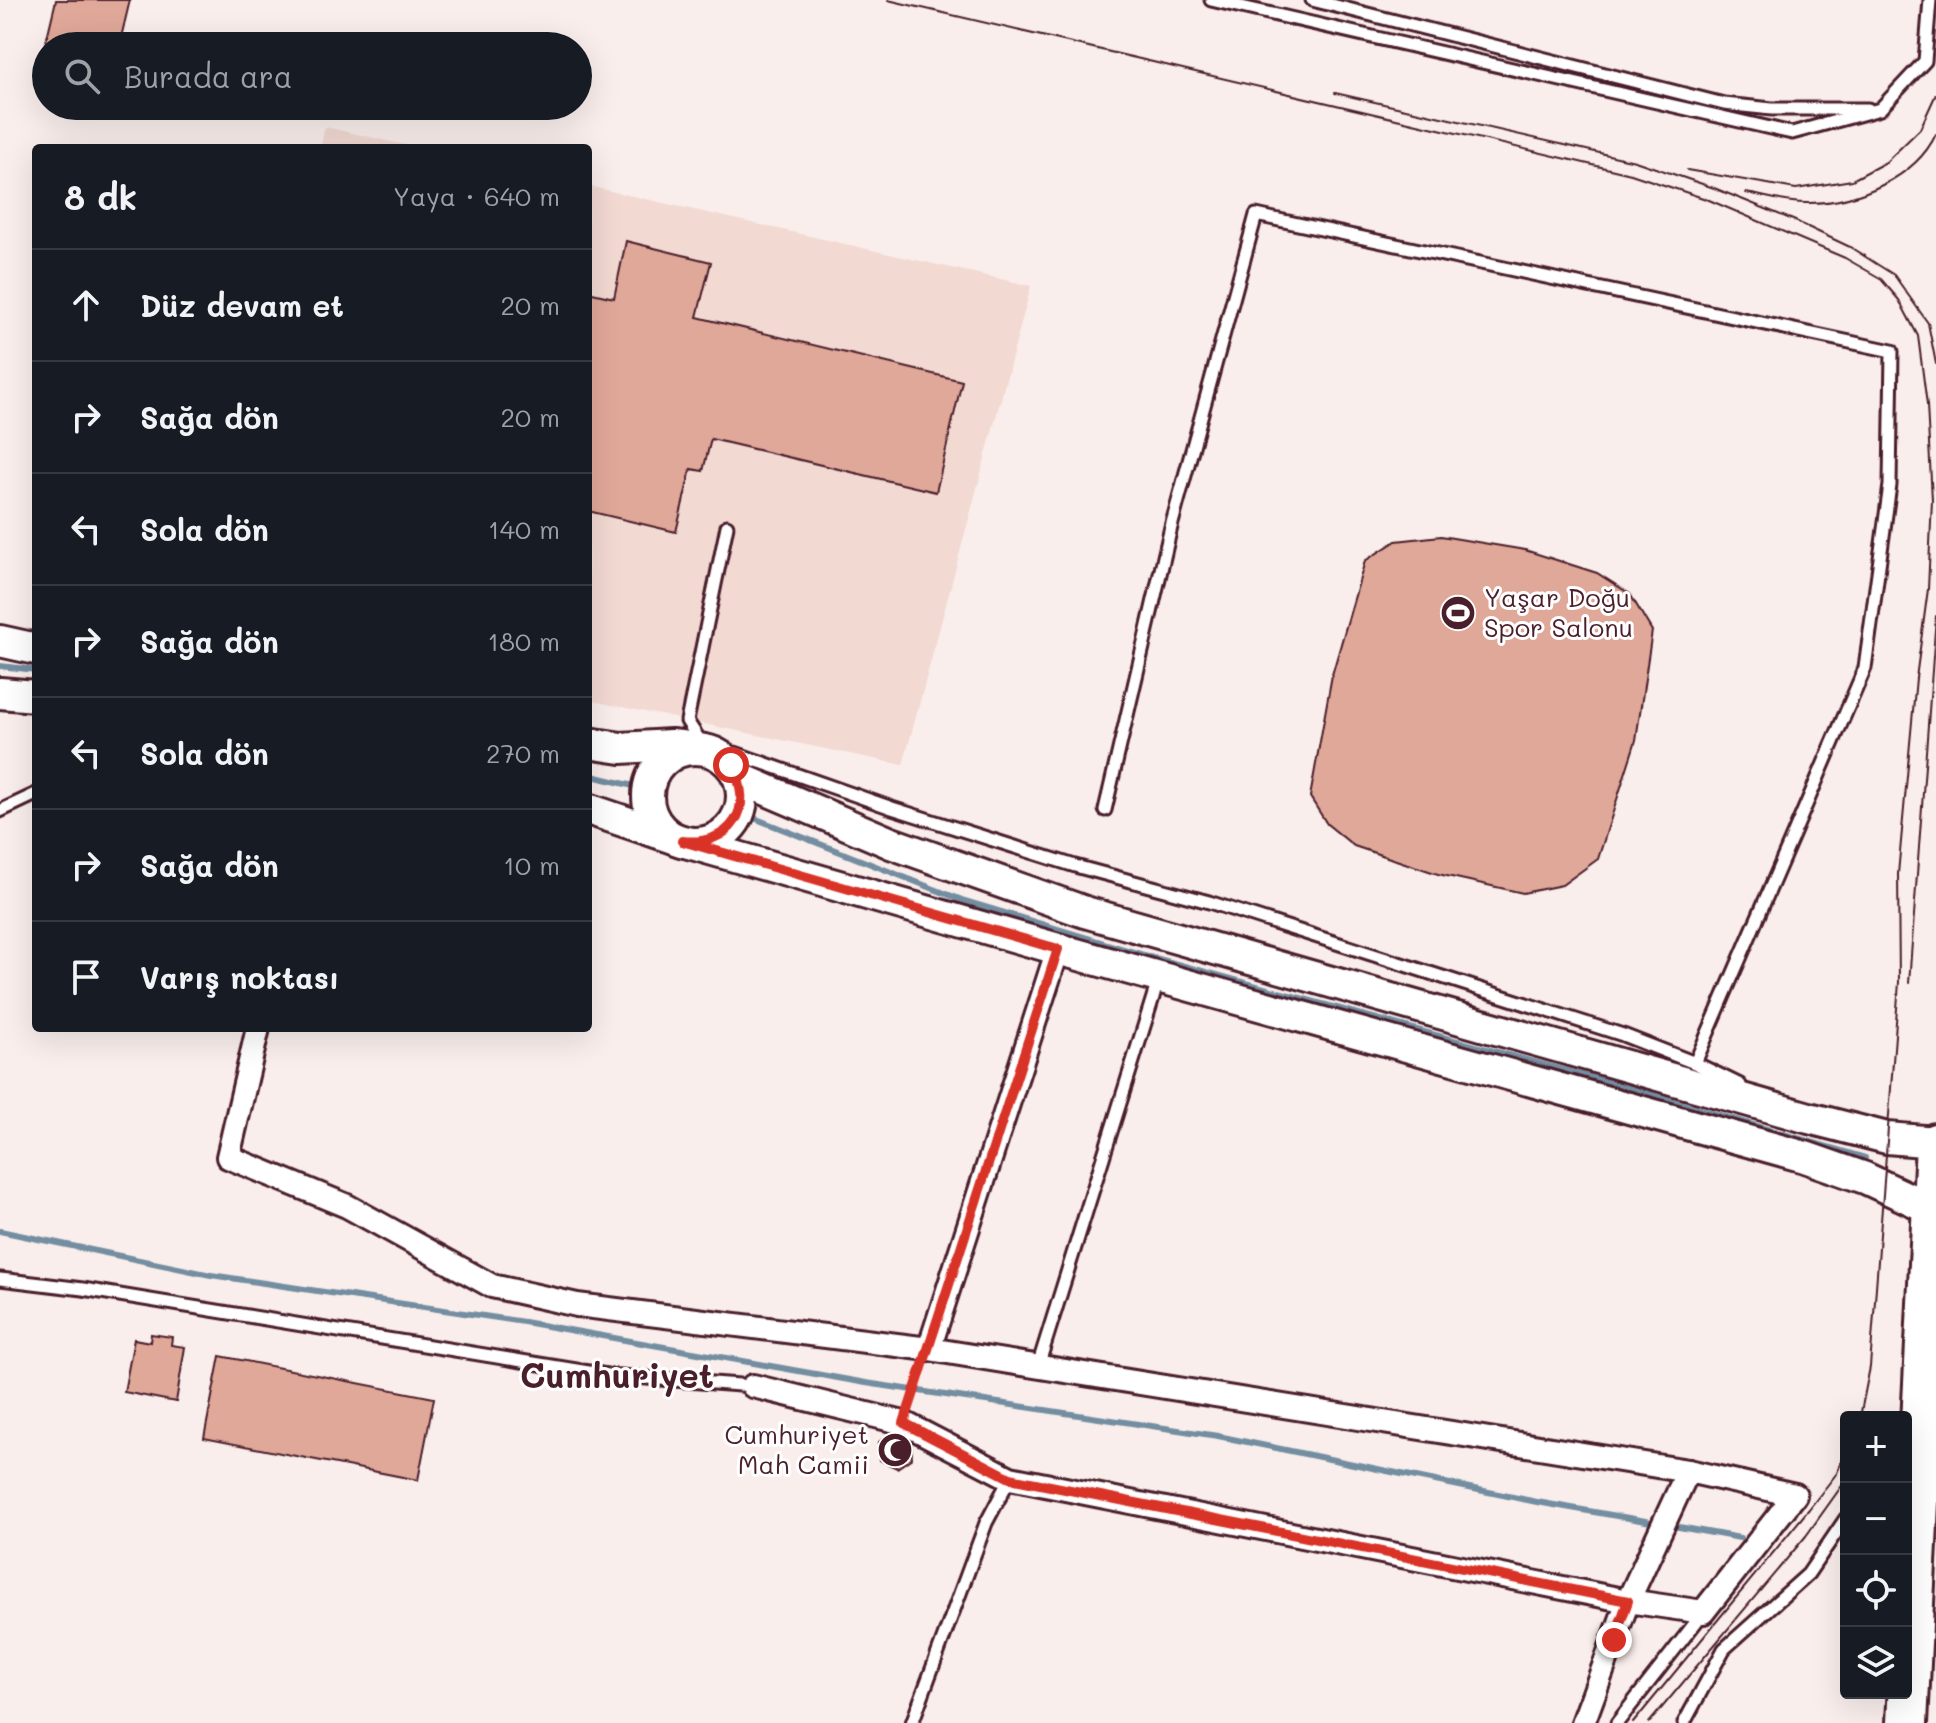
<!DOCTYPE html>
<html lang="tr">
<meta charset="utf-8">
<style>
:root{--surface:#171b24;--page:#242831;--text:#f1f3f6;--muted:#9ea1a6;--line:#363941}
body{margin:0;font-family:Mali,sans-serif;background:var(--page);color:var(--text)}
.controls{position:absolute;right:24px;bottom:24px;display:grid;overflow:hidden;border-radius:8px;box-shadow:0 8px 32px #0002}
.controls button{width:72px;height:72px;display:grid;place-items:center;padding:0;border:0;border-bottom:2px solid var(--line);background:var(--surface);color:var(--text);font:40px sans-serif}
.stop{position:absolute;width:24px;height:24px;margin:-18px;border:6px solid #d93025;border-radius:50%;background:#fff}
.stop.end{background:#d93025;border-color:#fff;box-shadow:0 2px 8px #0008}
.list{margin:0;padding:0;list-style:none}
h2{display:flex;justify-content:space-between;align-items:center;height:104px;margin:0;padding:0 32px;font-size:34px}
h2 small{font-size:26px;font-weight:400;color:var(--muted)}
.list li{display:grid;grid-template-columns:52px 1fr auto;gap:24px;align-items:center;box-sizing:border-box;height:112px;padding:0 32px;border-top:2px solid var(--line)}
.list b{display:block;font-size:30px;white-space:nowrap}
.list em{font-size:26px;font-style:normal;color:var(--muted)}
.icon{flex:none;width:44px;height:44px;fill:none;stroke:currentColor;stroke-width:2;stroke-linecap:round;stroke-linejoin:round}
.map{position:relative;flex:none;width:1936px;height:1723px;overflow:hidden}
.search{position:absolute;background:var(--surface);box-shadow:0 8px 32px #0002;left:32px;top:32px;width:560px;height:88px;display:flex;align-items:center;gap:20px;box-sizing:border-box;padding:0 28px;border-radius:44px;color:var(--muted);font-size:30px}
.panel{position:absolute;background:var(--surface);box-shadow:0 8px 32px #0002;left:32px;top:144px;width:560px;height:888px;border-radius:8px}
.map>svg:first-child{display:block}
</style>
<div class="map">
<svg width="1936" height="1723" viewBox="0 0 1936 1723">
<rect width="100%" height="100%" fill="#f9eeeb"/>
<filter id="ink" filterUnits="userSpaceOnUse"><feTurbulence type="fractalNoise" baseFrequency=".0125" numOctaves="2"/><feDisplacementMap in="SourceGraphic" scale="16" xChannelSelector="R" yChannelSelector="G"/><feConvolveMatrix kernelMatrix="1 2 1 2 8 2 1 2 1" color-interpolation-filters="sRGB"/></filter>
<g filter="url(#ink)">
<g fill="#f2d9d2">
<polygon points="325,127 419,148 320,148"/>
<polygon points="588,186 1031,286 903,765 588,700"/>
</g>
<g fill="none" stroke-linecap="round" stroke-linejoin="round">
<g stroke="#738da1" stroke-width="6">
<polyline points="0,666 36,670"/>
<polyline points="588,775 638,787"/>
<polyline points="754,818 962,900 1144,955 1625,1087 1865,1158"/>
<polyline points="0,1231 211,1275 524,1322 866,1383 1218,1436 1537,1502 1657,1523"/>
<polyline points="1668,1525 1740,1538"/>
</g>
</g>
<g fill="#e0a899" stroke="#4a1f2b" stroke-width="2">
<polygon points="56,0 130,0 119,46 45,46"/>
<polygon points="626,241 711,262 697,317 962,381 936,492 711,439 703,471 691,469 676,532 588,511 588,292 614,298"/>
<polygon points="1441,536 1525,550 1597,573 1630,594 1652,631 1636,740 1598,859 1562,885 1523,893 1438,874 1354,846 1327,824 1310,797 1332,675 1365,561 1396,541"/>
<polygon points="151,1334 172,1337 171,1345 185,1347 176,1402 124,1392 134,1339 150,1342"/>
<polygon points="220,1356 434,1398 418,1480 204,1438"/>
<polygon points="890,1434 911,1442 912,1458 897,1468 880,1460 879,1442"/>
</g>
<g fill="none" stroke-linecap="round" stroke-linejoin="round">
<defs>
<g id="lane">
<polyline points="1211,0 1792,133 1880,109 1925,61 1930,0"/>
<polyline points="1312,0 1724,104 1772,109 1868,109"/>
<polyline points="706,750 687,721 727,526"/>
<polyline points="735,753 892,808 1075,866 1209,902 1623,1035 1695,1063 1740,1085"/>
<polyline points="1105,810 1171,527 1256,215 1892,351 1890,485 1865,668 1695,1063"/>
<polyline points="0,811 36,794"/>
<polyline points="0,1279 83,1289 607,1375 753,1386"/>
<polyline points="1038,1366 1159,978"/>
<polyline points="912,1723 986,1523 1010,1478"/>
<polyline points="1617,1723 1703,1613"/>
<polyline points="1684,1723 1724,1649 1808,1574 1846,1518"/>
</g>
<g id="street">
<polyline points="258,1028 228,1157 347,1206 492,1286 577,1305 929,1349 1688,1471 1795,1495 1703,1612 1628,1601 1583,1723"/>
<polyline points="929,1349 1058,949"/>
<polyline points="753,1386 904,1423 1010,1478 1628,1601 1688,1471"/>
</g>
<g id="secondary">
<polyline points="0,641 36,649"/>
<polyline points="0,693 36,696"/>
<polyline points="588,743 621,748 671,745 689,747"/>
<circle cx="695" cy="796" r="47"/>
<polyline points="739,778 891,843 1085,912 1809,1118 1887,1138 1936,1142"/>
<polyline points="588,809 682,841 1058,949 1805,1157 1865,1178 1936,1211"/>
</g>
<polyline id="highway" points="1907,1723 1936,1144"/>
</defs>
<use href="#lane" stroke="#4a1f2b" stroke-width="17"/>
<use href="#street" stroke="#4a1f2b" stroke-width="28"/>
<use href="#secondary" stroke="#4a1f2b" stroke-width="36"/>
<use href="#highway" stroke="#4a1f2b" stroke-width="46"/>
<polyline stroke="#4a1f2b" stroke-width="3" stroke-dasharray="8 6" stroke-linecap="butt" points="910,1406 923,1368"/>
<use href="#lane" stroke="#fff" stroke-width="11"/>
<use href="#street" stroke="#fff" stroke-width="22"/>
<use href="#secondary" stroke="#fff" stroke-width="30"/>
<use href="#highway" stroke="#fff" stroke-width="40"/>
<g stroke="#4a1f2b" stroke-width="2">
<polyline points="888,0 1631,174 1709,200 1845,258 1880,278 1899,300 1918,336 1927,405 1932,500 1928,589 1916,678 1898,874 1899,982 1870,1367 1860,1417"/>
<polyline points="1335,93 1635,161 1714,188 1793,220 1850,247 1894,275 1928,323 1936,364"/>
<polyline points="1687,170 1796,189 1852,180 1886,162 1920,129 1936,94"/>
<path d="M 1746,193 C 1766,196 1788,204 1809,203 C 1855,203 1916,178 1936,134"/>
<polyline points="1909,983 1936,616"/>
<polyline points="1633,1723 1809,1509 1837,1473 1846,1451"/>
<polyline points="1649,1723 1806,1536 1846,1480"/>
</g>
</g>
</g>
<g fill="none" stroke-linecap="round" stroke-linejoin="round" filter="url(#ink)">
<path stroke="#d93025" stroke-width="10" d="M 731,765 C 757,807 731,847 682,841 L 1058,949 L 904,1423 L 1010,1478 L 1628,1601 L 1614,1640"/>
</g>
<defs>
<symbol id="stadium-disc" viewBox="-11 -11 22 22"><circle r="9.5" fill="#4a1f2b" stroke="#fff"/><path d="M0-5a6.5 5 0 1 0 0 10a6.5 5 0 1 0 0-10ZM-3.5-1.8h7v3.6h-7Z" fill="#fff"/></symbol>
<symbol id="mosque-disc" viewBox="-11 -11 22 22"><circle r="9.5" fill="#4a1f2b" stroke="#fff"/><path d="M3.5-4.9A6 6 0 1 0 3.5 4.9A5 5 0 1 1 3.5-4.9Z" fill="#fff"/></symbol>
</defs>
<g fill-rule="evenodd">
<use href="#stadium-disc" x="1438" y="593" width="40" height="40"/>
<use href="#mosque-disc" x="875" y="1430" width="40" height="40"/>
</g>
<g text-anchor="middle" stroke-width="6" stroke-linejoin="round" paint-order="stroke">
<g font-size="26" fill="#4a1f2b" stroke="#fff" text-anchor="start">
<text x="1484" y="607">Yaşar Doğu<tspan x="1484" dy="30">Spor Salonu</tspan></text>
<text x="869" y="1444" text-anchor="end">Cumhuriyet<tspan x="869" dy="30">Mah Camii</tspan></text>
</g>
<g font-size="34" font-weight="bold" fill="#4a1f2b" stroke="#fff">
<text x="617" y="1388">Cumhuriyet</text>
</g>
</g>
</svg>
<div class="controls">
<button>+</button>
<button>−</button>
<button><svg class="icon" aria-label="locate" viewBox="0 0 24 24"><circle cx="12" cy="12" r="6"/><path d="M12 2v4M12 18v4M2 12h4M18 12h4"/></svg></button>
<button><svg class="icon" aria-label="layers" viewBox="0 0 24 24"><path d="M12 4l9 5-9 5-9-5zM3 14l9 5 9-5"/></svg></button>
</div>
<div class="stop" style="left:731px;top:765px"></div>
<div class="stop end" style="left:1614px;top:1640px"></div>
<div class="search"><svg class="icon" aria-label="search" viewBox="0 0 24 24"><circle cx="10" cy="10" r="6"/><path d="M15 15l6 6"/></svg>Burada ara</div>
<section class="panel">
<h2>8 dk<small>Yaya · 640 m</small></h2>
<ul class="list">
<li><svg class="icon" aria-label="ahead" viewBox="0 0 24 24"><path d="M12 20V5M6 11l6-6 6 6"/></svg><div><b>Düz devam et</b></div><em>20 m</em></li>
<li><svg class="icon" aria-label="right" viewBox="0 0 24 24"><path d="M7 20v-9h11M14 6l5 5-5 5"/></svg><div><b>Sağa dön</b></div><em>20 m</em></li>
<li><svg class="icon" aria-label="left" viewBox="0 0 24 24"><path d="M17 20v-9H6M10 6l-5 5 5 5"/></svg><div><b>Sola dön</b></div><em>140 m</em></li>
<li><svg class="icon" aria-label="right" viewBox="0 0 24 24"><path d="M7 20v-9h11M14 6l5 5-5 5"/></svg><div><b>Sağa dön</b></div><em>180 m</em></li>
<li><svg class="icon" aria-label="left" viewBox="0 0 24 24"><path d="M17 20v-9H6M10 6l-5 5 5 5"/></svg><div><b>Sola dön</b></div><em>270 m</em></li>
<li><svg class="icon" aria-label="right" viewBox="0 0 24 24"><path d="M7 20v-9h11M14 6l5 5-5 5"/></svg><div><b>Sağa dön</b></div><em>10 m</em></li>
<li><svg class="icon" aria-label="arrive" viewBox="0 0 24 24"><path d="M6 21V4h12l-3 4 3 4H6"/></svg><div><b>Varış noktası</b></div></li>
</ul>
</section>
</div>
